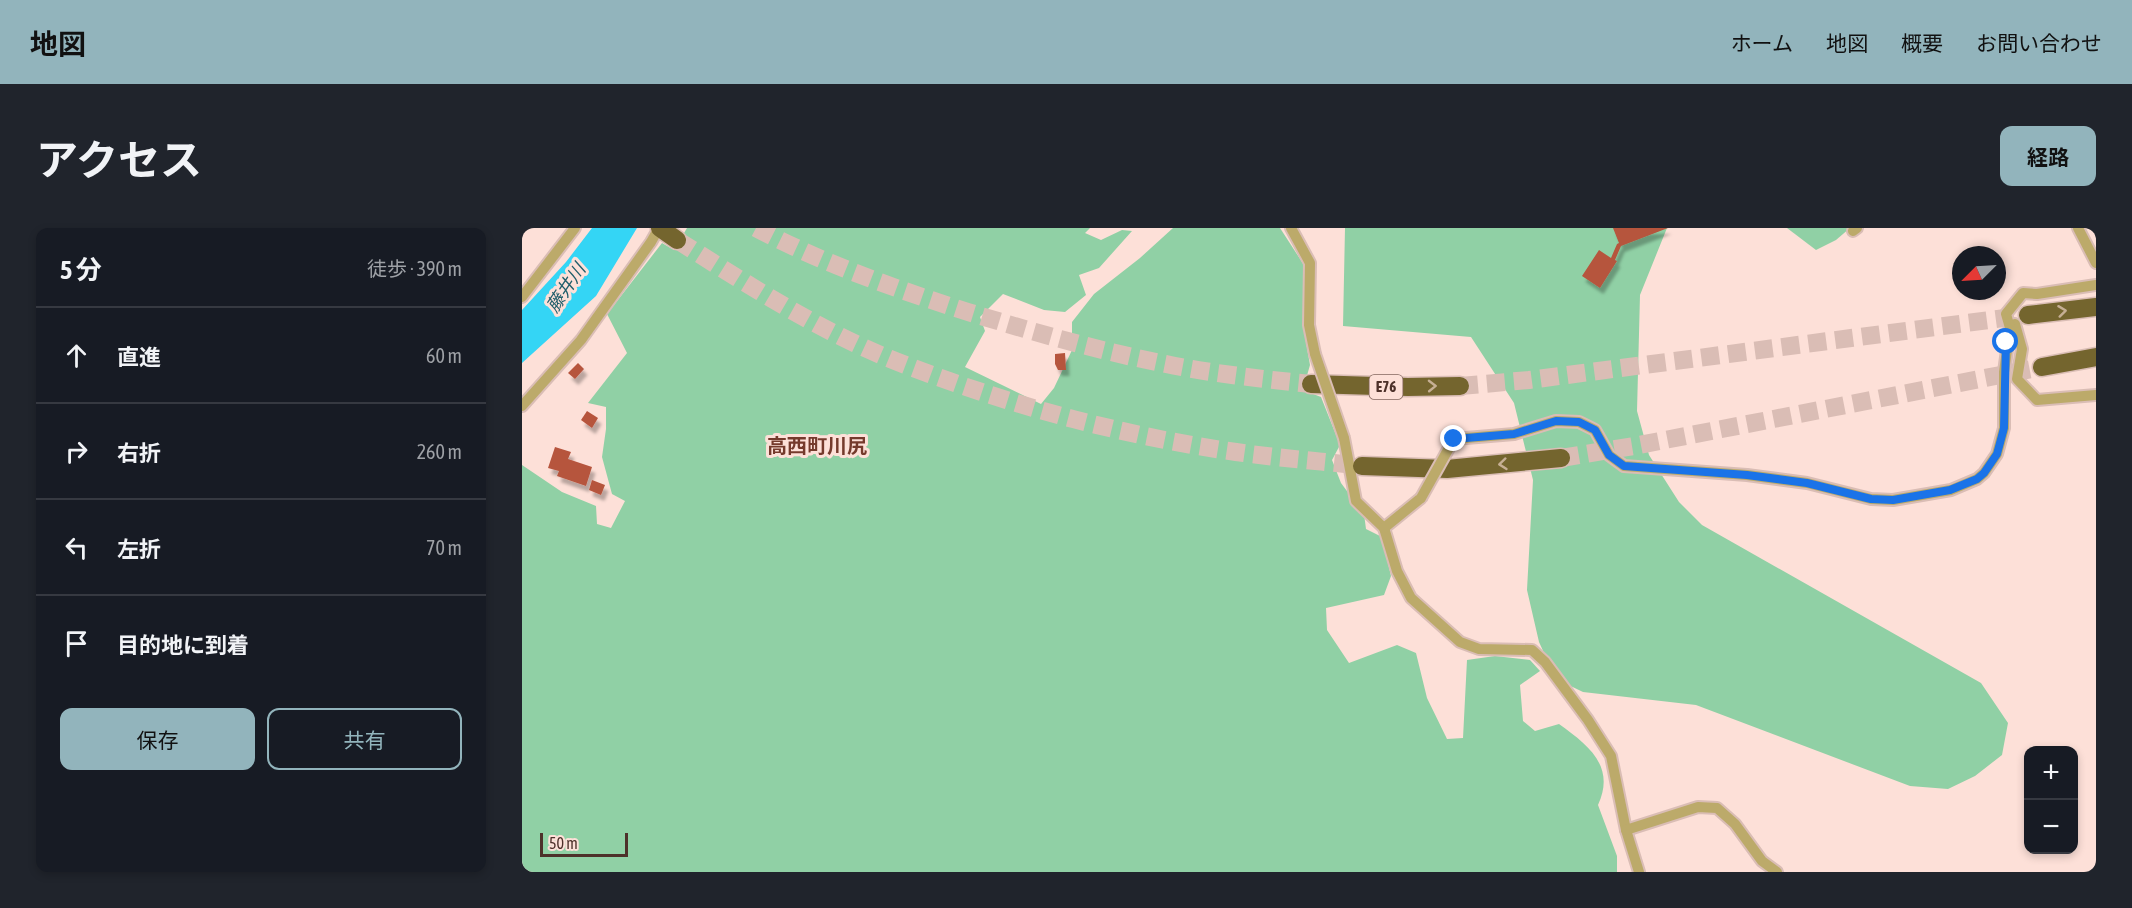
<!DOCTYPE html>
<html lang="ja">
<meta charset="utf-8">
<style>
:root{--surface:#171b24;--page:#20242c;--text:#f1f3f6;--muted:#9ea1a6;--line:#363941;--accent:#92b4bc}
body{margin:0;font-family:"Asap Condensed","Noto Sans JP",sans-serif;background:var(--page);color:var(--text)}
.controls{position:absolute;right:18px;bottom:18px;display:grid;overflow:hidden;border-radius:12px;box-shadow:0 3px 9px #0003}
.controls button{width:54px;height:54px;display:grid;place-items:center;padding:0;border:0;border-bottom:2px solid var(--line);background:var(--surface);color:var(--text);font:30px sans-serif}
.compass{position:absolute;left:1430px;top:18px;width:54px;height:54px;border-radius:50%;background:var(--surface);box-shadow:0 3px 9px #0003;rotate:246deg}
.scale{position:absolute;left:18px;bottom:15px;width:88px;box-sizing:border-box;padding-left:6px;border:3px solid #4d312a;border-top:0;font-size:16px;line-height:21px;white-space:nowrap;color:#4d312a;-webkit-text-stroke:4px #fde0d8;paint-order:stroke}
.stop{position:absolute;width:18px;height:18px;margin:-14px;border:4px solid #1a73e8;border-radius:50%;background:#fff}
.stop.end{background:#1a73e8;border-color:#fff;box-shadow:0 2px 6px #0008}
.list{margin:0;padding:0;list-style:none}
h2{display:flex;justify-content:space-between;align-items:center;height:78px;margin:0;padding:0 24px;font-size:26px}
h2 small{font-size:20px;font-weight:400;color:var(--muted)}
.list li{display:grid;grid-template-columns:39px 1fr auto;gap:18px;align-items:center;box-sizing:border-box;height:96px;padding:0 24px;border-top:2px solid var(--line)}
.list b{display:block;font-size:22px;white-space:nowrap}
.list em{font-size:20px;font-style:normal;color:var(--muted)}
.actions{display:flex;gap:12px;padding:18px 24px}
.actions a{flex:1;padding:14px 0;border:2px solid var(--accent);border-radius:12px;text-align:center;font-size:21px;color:var(--accent)}
.actions .main{background:var(--accent);color:#111}
.icon{flex:none;width:33px;height:33px;fill:none;stroke:currentColor;stroke-width:2;stroke-linecap:round;stroke-linejoin:round}
.map{position:relative;flex:none;width:1574px;height:644px;overflow:hidden;border-radius:12px}
header{display:flex;align-items:center;gap:36px;box-sizing:border-box;height:84px;padding:0 30px;background:var(--accent);color:#111}
header strong{font-size:28px}
nav{display:flex;gap:33px;margin-inline-start:auto;font-size:21px}
.intro{display:flex;align-items:center;justify-content:space-between;box-sizing:border-box;height:144px;padding:0 36px}
h1{margin:0;font-size:42px}
.button{padding:15px 27px;border-radius:12px;background:var(--accent);color:#111;font-size:21px;font-weight:700}
main{display:flex;gap:36px;padding:0 36px}
aside{flex:1;background:var(--surface);border-radius:12px;box-shadow:0 3px 9px #0003}
.map>svg:first-child{display:block}
</style>
<header>
<strong>地図</strong>
<nav><a>ホーム</a><a>地図</a><a>概要</a><a>お問い合わせ</a></nav>
</header>
<div class="intro"><h1>アクセス</h1><a class="button">経路</a></div>
<main>
<aside>
<h2>5 分<small>徒歩 · 390 m</small></h2>
<ul class="list">
<li><svg class="icon" aria-label="ahead" viewBox="0 0 24 24"><path d="M12 20V5M6 11l6-6 6 6"/></svg><div><b>直進</b></div><em>60 m</em></li>
<li><svg class="icon" aria-label="right" viewBox="0 0 24 24"><path d="M7 20v-9h11M14 6l5 5-5 5"/></svg><div><b>右折</b></div><em>260 m</em></li>
<li><svg class="icon" aria-label="left" viewBox="0 0 24 24"><path d="M17 20v-9H6M10 6l-5 5 5 5"/></svg><div><b>左折</b></div><em>70 m</em></li>
<li><svg class="icon" aria-label="arrive" viewBox="0 0 24 24"><path d="M6 21V4h12l-3 4 3 4H6"/></svg><div><b>目的地に到着</b></div></li>
</ul>
<div class="actions"><a class="main">保存</a><a>共有</a></div>
</aside>
<div class="map">
<svg width="1574" height="644" viewBox="0 0 1574 644">
<defs>
<filter id="shadow"><feDropShadow dx="3.5" dy="6" stdDeviation="1.5" flood-color="#0004"/></filter>
</defs>
<rect width="100%" height="100%" fill="#fde0d8"/>
<g fill="#90d0a5">
<path d="M 165,0 L 568,0 L 563,5 L 579,12 L 600,2 L 610,3 L 577,40 L 557,47 L 564,67 L 543,84 L 522,82 L 481,66 L 458,89 L 463,103 L 443,139 L 519,176 L 532,160 L 550,122 L 550,94 L 572,66 L 618,30 L 651,0 L 758,0 L 782,37 L 781,97 L 788,137 L 784,151 L 786,164 L 799,169 L 818,217 L 810,232 L 819,255 L 842,286 L 844,301 L 860,309 L 869,348 L 862,367 L 804,380 L 805,402 L 827,435 L 875,417 L 894,425 L 905,470 L 925,511 L 941,510 L 945,432 L 973,428 L 1008,432 L 1018,443 L 998,457 L 1001,493 L 1013,503 L 1037,496 C 1066,517 1094,538 1076,577 L 1095,628 L 1095,644 L 0,644 L 0,237 L 40,264 L 74,278 L 75,296 L 89,300 L 103,273 L 90,266 L 80,229 L 84,201 L 84,179 L 66,175 L 105,125 L 85,86 L 140,15 L 152,22 Z"/>
<polygon points="823,0 1145,0 1118,67 1115,183 1127,227 1157,274 1180,297 1459,455 1486,495 1480,527 1453,548 1426,561 1388,558 1174,477 1061,464 1034,451 1017,414 1005,362 1011,252 992,175 949,109 821,98"/>
<polygon points="1265,0 1328,0 1314,12 1294,22"/>
</g>
<polygon fill="#34d5f5" points="70,0 115,0 74,68 0,135 0,82 44,34"/>
<g fill="#b6543d" filter="url(#shadow)">
<polygon points="1091,0 1146,0 1099,18 1093,32 1095,33 1078,60 1060,48 1077,22 1089,30 1095,16 1097,15"/>
<polygon points="543,125 544,142 536,142 533,136 533,126"/>
<polygon points="56,135 62,141 53,151 46,145"/>
<polygon points="65,183 76,190 70,200 59,192"/>
<polygon points="33,219 49,224 46,231 70,239 64,258 35,248 37,243 26,240"/>
<polygon points="70,252 83,257 79,267 67,262"/>
</g>
<g fill="none" stroke-linecap="round" stroke-linejoin="round">
<g stroke="#dabdb5" stroke-width="18" stroke-dasharray="18 9" stroke-linecap="butt">
<path d="M 234,0 C 302,36 374,61 446,84 C 511,104 577,123 644,136 C 692,146 741,151 789,156"/>
<path d="M 155,12 C 228,58 300,105 381,136 C 487,177 601,208 714,224 C 755,230 798,233 840,238"/>
<polyline points="938,158 1007,152 1506,87"/>
<polyline points="1039,230 1112,218 1520,139"/>
</g>
<defs>
<g id="minor">
<polyline points="769,0 788,35 787,97 793,126"/>
<polyline points="1556,0 1574,35"/>
<polyline points="1331,3 1335,0"/>
<polyline points="0,69 53,0"/>
<polyline points="1488,99 1493,96 1500,121 1495,151 1515,172 1574,167"/>
<polyline points="0,178 59,112 129,14 137,0"/>
<polyline points="822,210 834,273 862,300 875,343 889,370 938,414 957,421 1010,422 1023,434 1066,492 1089,528 1104,602 1117,644"/>
<polyline points="932,211 992,206 1034,193 1057,194 1073,202 1087,227 1102,238 1225,247 1285,255 1349,271 1371,272 1429,262 1455,251 1462,245 1475,226 1482,200 1482,144 1488,100 1484,86 1501,65 1515,66 1574,57"/>
<polyline points="862,300 899,270"/>
<polyline points="1104,602 1176,579 1195,580 1213,596 1240,633 1255,644"/>
</g>
<g id="motorway">
<polyline points="138,0 155,12"/>
<polyline points="1506,87 1574,79"/>
<polyline points="1520,139 1574,129"/>
<polyline points="789,156 886,159 938,158"/>
<polyline points="840,238 925,241 1039,230"/>
</g>
</defs>
<use href="#minor" stroke="#dabdb5" stroke-width="14"/>
<use href="#motorway" stroke="#dabdb5" stroke-width="21"/>
<use href="#minor" stroke="#bcaa6a" stroke-width="10"/>
<use href="#motorway" stroke="#74652e" stroke-width="18"/>
<defs>
<g id="minor-bridge">
<polyline points="793,126 822,210"/>
<polyline points="899,270 932,211"/>
</g>
</defs>
<use href="#minor-bridge" stroke="#dabdb5" stroke-width="14" stroke-linecap="butt"/>
<use href="#minor-bridge" stroke="#bcaa6a" stroke-width="10"/>
</g>
<defs><path id="oneway-chevron" d="M-2-3.5L2.5 0L-2 3.5" fill="none" stroke-width="1.6" stroke-linecap="round" stroke-linejoin="round" transform="scale(1.5)"/></defs>
<g stroke="#c6af94">
<use href="#oneway-chevron" transform="translate(1540 83) rotate(-7)"/>
<use href="#oneway-chevron" transform="translate(910 158) rotate(-1)"/>
<use href="#oneway-chevron" transform="translate(981 236) rotate(174)"/>
</g>
<g fill="none" stroke-linecap="round" stroke-linejoin="round">
<polyline stroke="#1a73e8" stroke-width="8" points="932,211 992,206 1034,193 1057,194 1073,202 1087,227 1102,238 1225,247 1285,255 1349,271 1371,272 1428,262 1455,251 1462,245 1475,226 1482,200 1484,114"/>
</g>
<g text-anchor="middle" stroke-width="6" stroke-linejoin="round" paint-order="stroke">
<rect fill="#fde0d8" stroke="#82665e" stroke-width="1.5" x="847.5" y="147" width="33" height="24" rx="4.5"/>
<g font-size="15" font-weight="bold" fill="#4d312a">
<text x="864" y="164">E76</text>
</g>
<g font-size="18" font-style="italic" fill="#215e6b" stroke="#fde0d8">
<text transform="translate(44 60) rotate(-56)" y="6">藤井川</text>
</g>
<g font-size="20" font-weight="bold" fill="#753a2c" stroke="#fde0d8">
<text x="295" y="225">高西町川尻</text>
</g>
</g>
</svg>
<div class="controls">
<button>+</button>
<button>−</button>
</div>
<svg class="compass" viewBox="-18 -18 36 36"><path d="M0-13l5 13h-10z" fill="#e53935"/><path d="M0 13l5-13h-10z" fill="#9ea1a6"/></svg>
<div class="scale">50 m</div>
<div class="stop" style="left:1484px;top:114px"></div>
<div class="stop end" style="left:932px;top:211px"></div>
</div>
</main>
